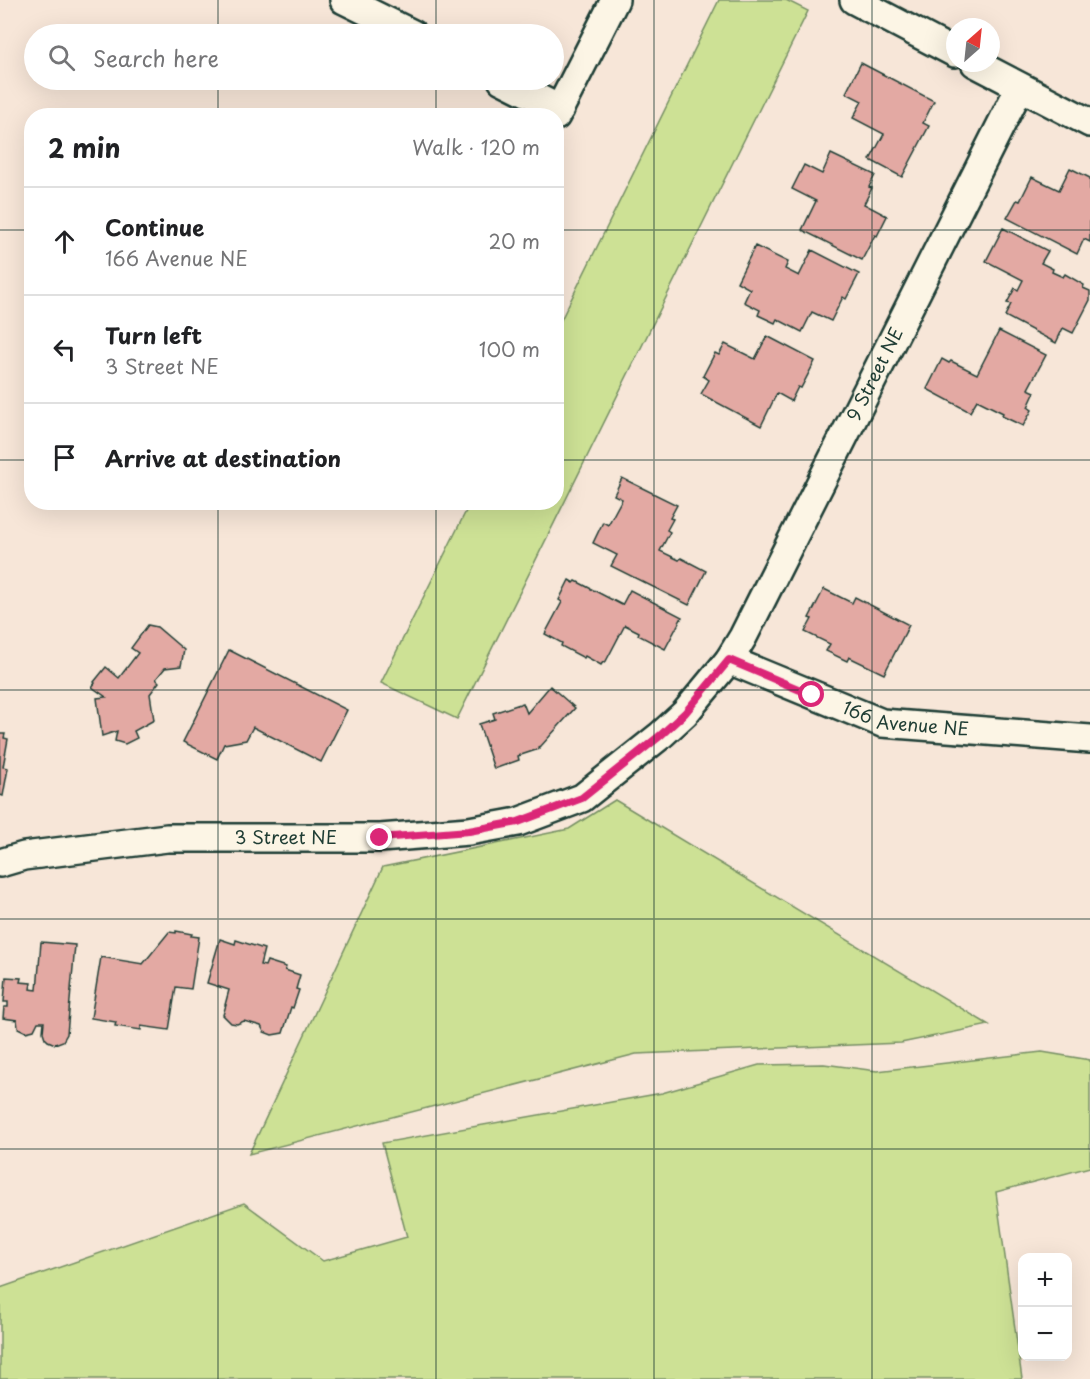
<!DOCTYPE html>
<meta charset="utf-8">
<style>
:root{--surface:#fff;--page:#f6f6f6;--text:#202124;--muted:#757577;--line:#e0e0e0}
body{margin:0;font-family:"Playpen Sans",sans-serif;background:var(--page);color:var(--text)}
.controls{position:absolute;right:18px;bottom:18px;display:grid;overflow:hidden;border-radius:12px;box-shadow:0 6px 24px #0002}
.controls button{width:54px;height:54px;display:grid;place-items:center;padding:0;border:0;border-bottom:2px solid var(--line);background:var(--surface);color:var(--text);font:30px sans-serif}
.compass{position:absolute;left:946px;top:18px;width:54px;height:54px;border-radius:50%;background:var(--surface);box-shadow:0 6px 24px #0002;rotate:27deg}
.stop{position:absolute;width:18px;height:18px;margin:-14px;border:4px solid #db2777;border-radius:50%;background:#fff}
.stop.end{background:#db2777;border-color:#fff;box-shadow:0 2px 6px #0008}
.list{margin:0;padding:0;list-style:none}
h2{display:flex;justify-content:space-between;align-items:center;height:78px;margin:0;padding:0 24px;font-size:26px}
h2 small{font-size:20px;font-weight:400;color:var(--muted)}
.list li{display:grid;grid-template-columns:39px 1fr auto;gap:18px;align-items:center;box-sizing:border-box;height:108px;padding:0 24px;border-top:2px solid var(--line)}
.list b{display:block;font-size:22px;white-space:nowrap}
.list p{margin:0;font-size:20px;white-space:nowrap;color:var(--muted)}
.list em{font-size:20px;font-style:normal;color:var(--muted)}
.icon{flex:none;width:33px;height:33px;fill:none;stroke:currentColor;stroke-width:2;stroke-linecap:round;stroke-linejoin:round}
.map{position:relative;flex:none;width:1090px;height:1379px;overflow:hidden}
.search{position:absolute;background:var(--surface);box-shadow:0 6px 24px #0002;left:24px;top:24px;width:540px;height:66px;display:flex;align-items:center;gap:15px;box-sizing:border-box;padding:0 21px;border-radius:33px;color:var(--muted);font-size:22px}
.panel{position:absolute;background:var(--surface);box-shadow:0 6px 24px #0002;left:24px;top:108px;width:540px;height:402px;border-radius:24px}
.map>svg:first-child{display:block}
</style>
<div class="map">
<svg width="1090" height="1379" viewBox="0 0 1090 1379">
<rect width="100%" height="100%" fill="#f7e6d8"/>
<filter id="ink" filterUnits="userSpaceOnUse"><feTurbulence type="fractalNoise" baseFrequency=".0167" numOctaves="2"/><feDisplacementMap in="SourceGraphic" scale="12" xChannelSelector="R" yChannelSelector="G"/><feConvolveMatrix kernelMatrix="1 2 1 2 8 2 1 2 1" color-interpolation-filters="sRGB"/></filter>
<g filter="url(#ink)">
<g fill="#cde195" stroke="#768f64" stroke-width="1.5">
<polygon points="719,0 786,0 808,11 457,719 381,683 470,503 556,502 557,328"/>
<polygon points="615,800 989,1025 901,1043 636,1054 249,1154 383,867 569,829"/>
<polygon points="1042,1052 1090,1060 1090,1167 996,1192 1022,1379 0,1379 0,1288 244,1203 323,1261 407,1237 382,1143 662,1093 759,1065 824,1064 877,1071"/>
</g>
<g fill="#e3a9a3" stroke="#1f3d34" stroke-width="1.5">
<polygon points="861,63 934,101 923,123 929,126 902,177 870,160 884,134 853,118 862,101 846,93"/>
<polygon points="831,154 875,175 869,187 872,188 864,204 887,216 877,236 875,235 862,260 802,230 816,201 792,189 804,165 822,174"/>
<polygon points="1070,168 1090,178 1090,242 1084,239 1077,254 1007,218 1017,200 1020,201 1032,177 1059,190"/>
<polygon points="1003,228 1048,251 1041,263 1053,269 1052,272 1063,277 1065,274 1084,285 1083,288 1090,291 1090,300 1073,333 1063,328 1056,343 1005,316 1011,304 1007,303 1015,288 1018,290 1023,280 986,261"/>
<polygon points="755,246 788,262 785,269 799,276 812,250 859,274 846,299 843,297 831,321 812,312 802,332 777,319 775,323 758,315 760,310 744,302 750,289 737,282"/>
<polygon points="999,331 1046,355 1028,389 1035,392 1028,407 1032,410 1023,426 1002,416 1003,413 977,400 970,412 927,389 942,359 949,363 951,361 977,374"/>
<polygon points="767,336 815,361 801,388 798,387 791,401 777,393 761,426 701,394 709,380 703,376 715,353 719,355 725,344 755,359"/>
<polygon points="622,478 677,505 670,518 673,519 667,530 670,532 660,551 679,560 681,558 706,571 689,605 611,566 617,555 593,543 603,522 608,525 622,499 614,495"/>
<polygon points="569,580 574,583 576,581 622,605 630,590 682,617 665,649 638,635 639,632 625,625 605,663 603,662 601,665 585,656 584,658 561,646 562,643 545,634 562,602 559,600"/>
<polygon points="824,589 852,603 855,597 909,625 884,674 849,657 847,661 826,651 830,644 805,632 812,619 809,618"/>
<polygon points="148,625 157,627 184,650 181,666 165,668 156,679 159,682 150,694 154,720 134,731 137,738 125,744 115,741 117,731 102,736 97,698 106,697 92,687 95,683 94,682 106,667 119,678 138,653 131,648"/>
<polygon points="229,650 347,710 321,762 253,727 246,740 224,744 217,759 183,742"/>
<polygon points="550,686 575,708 542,745 538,747 539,749 518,756 519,760 494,769 479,724 495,719 493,713 523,703 527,713"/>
<polygon points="0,734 5,734 4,738 8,739 3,767 8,768 3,796 0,795"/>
<polygon points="176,931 192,934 191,936 199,937 191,989 176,987 169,1030 141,1026 141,1030 115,1026 116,1022 91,1018 101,957 143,964 169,932 176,933"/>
<polygon points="220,939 235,944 236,940 264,949 260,965 265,966 267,961 286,967 285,970 300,975 296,989 299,990 293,1008 291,1007 283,1033 272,1035 264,1032 261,1026 244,1021 237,1024 231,1023 223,1015 226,1005 225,1005 229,990 207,983"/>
<polygon points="41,942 75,945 67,1034 63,1041 55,1044 48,1041 45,1038 43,1032 44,1022 38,1022 34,1030 26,1032 18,1028 17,1020 3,1018 4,1007 8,1007 8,1002 4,1002 6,977 21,978 20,982 31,983 30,989 37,990"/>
</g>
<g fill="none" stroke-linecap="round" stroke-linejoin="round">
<defs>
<g id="minor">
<polyline points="344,0 413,34"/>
<polyline points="854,0 955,53"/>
<polyline points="975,63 1090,123"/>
<polyline points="502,80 560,109"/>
<polyline points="556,116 615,0"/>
<path id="s1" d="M 729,660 L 882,723 L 1090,739"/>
<path id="s2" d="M 0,863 L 24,856 L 167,838 L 380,838 L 469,831 L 518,822 L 582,798 L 661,735 L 685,713 L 729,660 L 743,637 L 1020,87"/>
</g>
</defs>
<use href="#minor" stroke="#1f3d34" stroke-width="32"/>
<use href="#minor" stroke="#fcf5e5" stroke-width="27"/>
</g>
</g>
<g fill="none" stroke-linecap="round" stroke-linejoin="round" filter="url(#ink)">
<polyline stroke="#db2777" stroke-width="8" points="380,838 469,831 518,822 582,798 661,735 685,713 729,660 812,695"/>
</g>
<path fill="none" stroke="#1f3d34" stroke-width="1.5" stroke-opacity="0.55" d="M 218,0 L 218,34M 436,0 L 436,34M 654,0 L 654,1379M 872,0 L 872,1379M 218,80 L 218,116M 436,80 L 436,116M 0,230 L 32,230M 556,230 L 1090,230M 0,460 L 32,460M 556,460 L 1090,460M 218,502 L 218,1379M 436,502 L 436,1379M 0,690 L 1090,690M 0,919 L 1090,919M 0,1149 L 1090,1149"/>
<g text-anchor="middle" stroke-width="4.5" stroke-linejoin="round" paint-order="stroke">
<g font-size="18" fill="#1f3d34" stroke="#fcf5e5">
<text dy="6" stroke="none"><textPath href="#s2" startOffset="1113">9 Street NE</textPath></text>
<text dy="6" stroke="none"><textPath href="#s1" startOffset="188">166 Avenue NE</textPath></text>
<text dy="6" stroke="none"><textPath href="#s2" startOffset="288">3 Street NE</textPath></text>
</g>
</g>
</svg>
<div class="controls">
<button>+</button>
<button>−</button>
</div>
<svg class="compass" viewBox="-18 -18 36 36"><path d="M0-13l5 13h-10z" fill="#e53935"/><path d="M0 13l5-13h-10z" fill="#757577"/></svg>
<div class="stop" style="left:812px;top:695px"></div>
<div class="stop end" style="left:380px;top:838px"></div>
<div class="search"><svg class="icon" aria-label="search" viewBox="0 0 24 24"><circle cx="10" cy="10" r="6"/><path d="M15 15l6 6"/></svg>Search here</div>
<section class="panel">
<h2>2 min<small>Walk · 120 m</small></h2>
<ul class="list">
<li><svg class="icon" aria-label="ahead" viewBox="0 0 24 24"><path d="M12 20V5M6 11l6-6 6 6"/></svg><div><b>Continue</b><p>166 Avenue NE</p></div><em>20 m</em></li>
<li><svg class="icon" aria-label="left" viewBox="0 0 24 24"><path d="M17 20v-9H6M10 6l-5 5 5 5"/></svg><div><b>Turn left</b><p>3 Street NE</p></div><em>100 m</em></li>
<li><svg class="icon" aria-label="arrive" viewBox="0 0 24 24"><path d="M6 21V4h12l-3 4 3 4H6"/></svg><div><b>Arrive at destination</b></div></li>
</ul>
</section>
</div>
